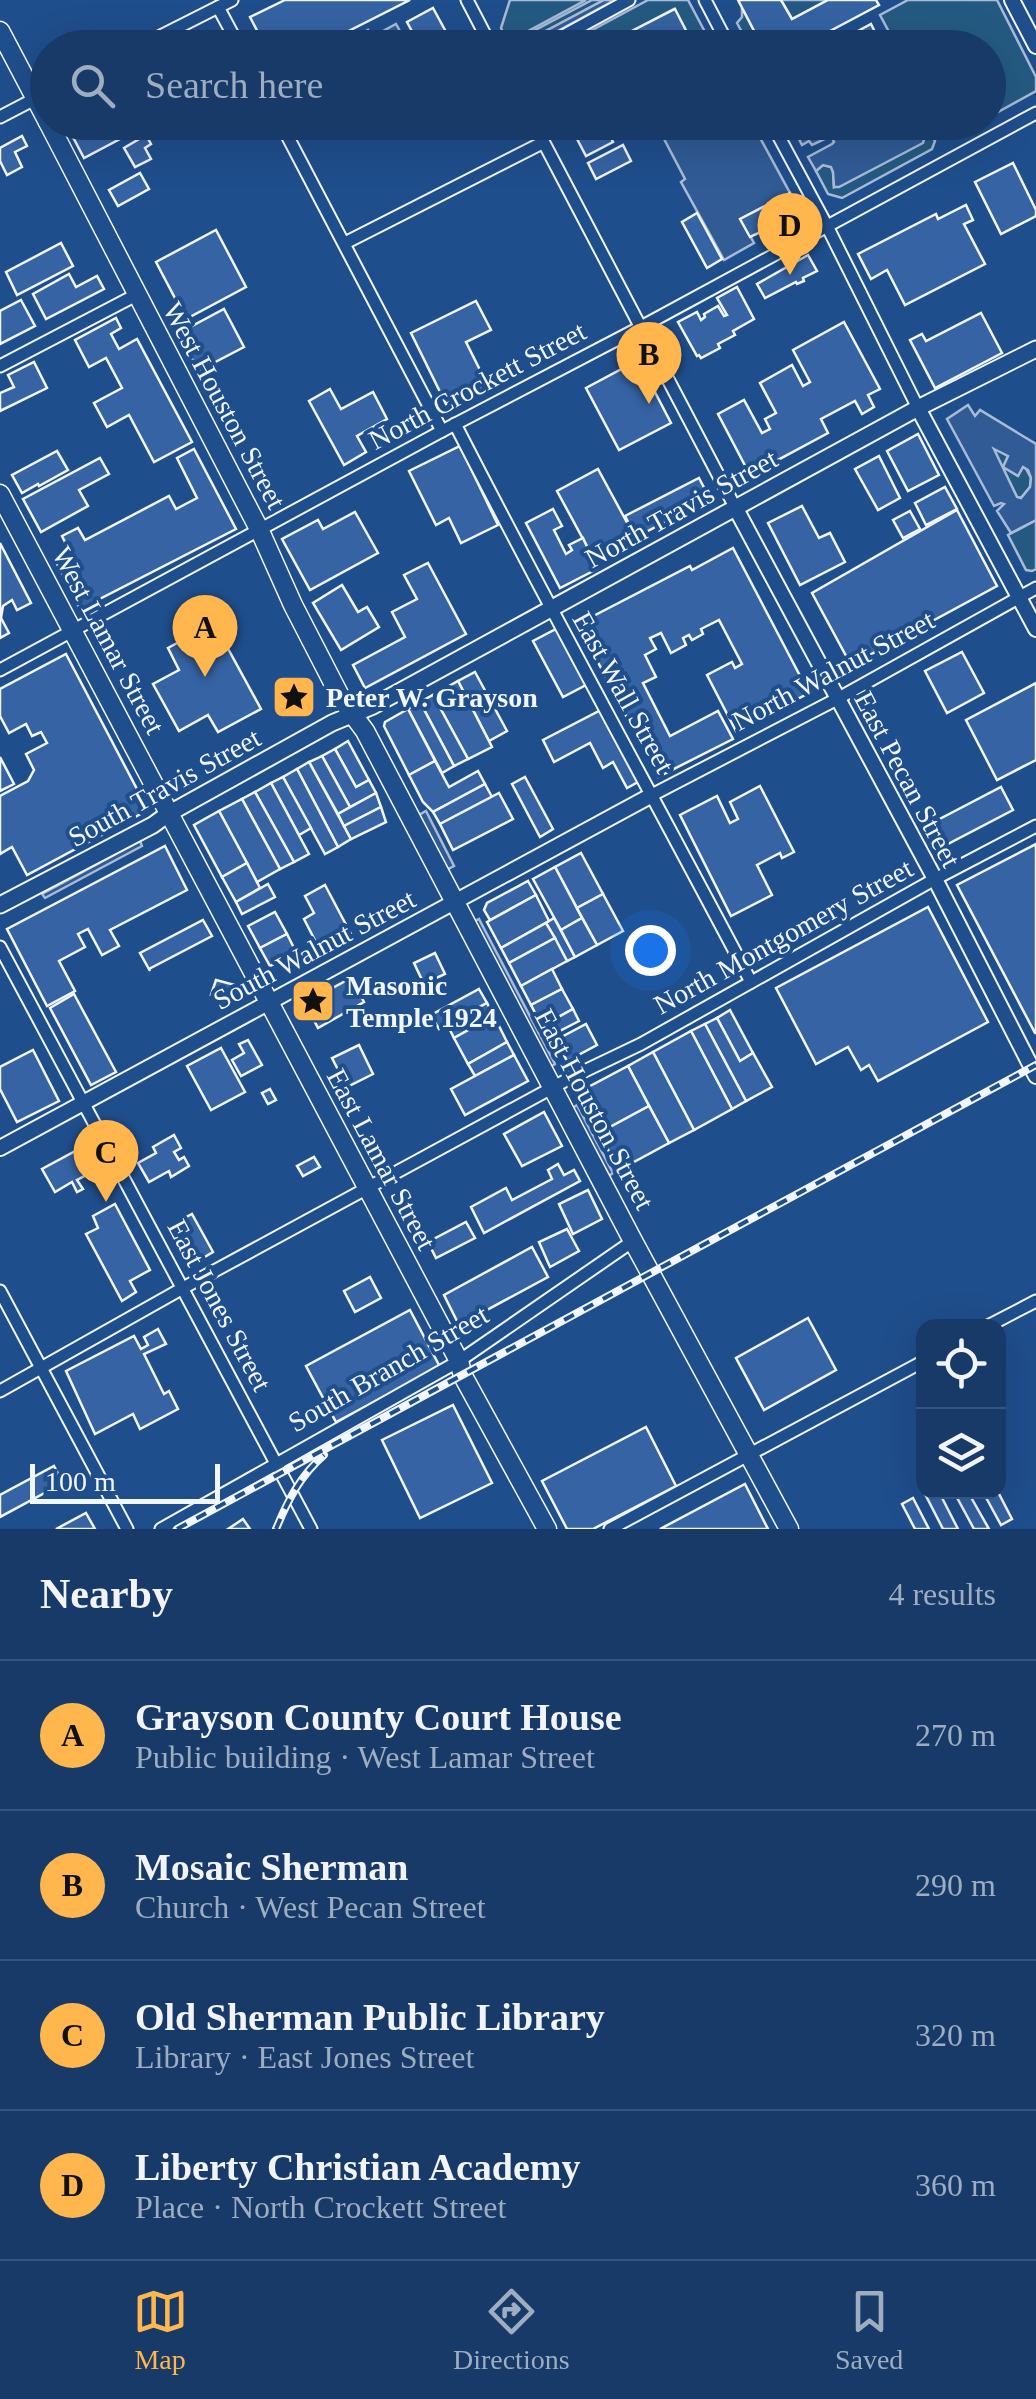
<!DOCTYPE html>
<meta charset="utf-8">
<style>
:root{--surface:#173a69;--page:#20416f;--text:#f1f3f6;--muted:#9eadc0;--line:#36547d;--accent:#ffb74d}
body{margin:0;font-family:Georgia,serif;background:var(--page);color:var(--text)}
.controls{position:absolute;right:30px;bottom:30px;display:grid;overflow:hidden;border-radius:20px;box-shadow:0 10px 40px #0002}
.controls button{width:90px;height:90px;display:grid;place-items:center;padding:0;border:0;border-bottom:2px solid var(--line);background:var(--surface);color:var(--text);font:50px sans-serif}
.scale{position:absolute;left:30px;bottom:25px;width:190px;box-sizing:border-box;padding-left:10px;border:5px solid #f2f6ff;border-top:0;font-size:28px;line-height:35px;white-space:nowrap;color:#f2f6ff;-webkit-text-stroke:8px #1f4e8c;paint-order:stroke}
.you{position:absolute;left:650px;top:950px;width:35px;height:35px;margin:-25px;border:8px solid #fff;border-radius:50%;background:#1a73e8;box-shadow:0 0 0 15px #1a73e833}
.badge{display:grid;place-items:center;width:65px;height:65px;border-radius:50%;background:var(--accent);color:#111;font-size:32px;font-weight:700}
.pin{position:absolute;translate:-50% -82px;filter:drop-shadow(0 2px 5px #0008)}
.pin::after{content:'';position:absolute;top:52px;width:35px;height:30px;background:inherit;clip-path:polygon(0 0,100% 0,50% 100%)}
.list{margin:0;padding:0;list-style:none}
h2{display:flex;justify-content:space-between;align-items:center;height:130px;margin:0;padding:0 40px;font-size:42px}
h2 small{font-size:32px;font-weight:400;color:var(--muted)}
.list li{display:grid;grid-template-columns:65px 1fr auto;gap:30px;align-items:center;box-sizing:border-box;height:150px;padding:0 40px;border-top:2px solid var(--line)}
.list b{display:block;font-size:38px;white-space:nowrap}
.list p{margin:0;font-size:32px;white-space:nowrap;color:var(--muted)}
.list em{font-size:32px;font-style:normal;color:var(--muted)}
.icon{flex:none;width:55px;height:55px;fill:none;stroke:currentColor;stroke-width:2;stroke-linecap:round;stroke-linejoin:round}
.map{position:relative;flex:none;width:1036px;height:1529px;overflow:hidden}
.search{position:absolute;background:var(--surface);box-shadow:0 10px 40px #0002;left:30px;right:30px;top:30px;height:110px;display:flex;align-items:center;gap:25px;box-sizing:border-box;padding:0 35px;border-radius:55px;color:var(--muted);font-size:38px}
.sheet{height:730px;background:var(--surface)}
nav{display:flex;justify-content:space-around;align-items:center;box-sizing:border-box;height:140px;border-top:2px solid var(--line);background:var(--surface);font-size:28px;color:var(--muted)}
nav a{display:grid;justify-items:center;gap:5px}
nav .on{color:var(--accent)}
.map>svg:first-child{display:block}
</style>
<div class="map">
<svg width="1036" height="1529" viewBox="0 0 1036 1529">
<rect width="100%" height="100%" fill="#1f4e8c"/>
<g fill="#245a82" stroke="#a8bbd7" stroke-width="2.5">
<polygon points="510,0 586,0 508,42 501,28"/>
<polygon points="592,0 604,0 516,47 509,44"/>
<polygon points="648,0 688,0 713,47 695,47 674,9 630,32 637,47 633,47 625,32 608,41 609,44 602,47 559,48"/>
<polygon points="781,0 828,0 792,19"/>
<polygon points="908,0 997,0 1036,77 1036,91 989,117 988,48 893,47 896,45 880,15"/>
<polygon points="742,8 763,47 750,47 737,23 742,17"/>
<polygon points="926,131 929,132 935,141 932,149 842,198 828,194 816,171 823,165 831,167 833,172 834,187"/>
<polygon points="996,449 1008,456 1004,467 1017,475 1023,467 1025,467 1031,478 1030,487 1021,498 1017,497 993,451"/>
<polygon points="1036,520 1036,569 1032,571 1026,570 1008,535"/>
</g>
<g fill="#305b95" stroke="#a8bbd7" stroke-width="2.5" fill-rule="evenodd">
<polygon points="604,0 615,0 530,46 527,41"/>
<polygon points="396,24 409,47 338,47 368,30 372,37"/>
<polygon points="740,122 741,125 752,123 790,193 741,219 754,243 724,260 681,182 685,179 663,137 684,126 679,123"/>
<polygon points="844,122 899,122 910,126 915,123 936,123 943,136 935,139 929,132 926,131 923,143 839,187 834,187 833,172 831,167 823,165 816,171 808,157 832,144 834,142 831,136 812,145 809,141 802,145 799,139 801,136 812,133 816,123 838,123 839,125"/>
<polygon points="793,209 800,222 767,239 761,226"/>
<path d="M 968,405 L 975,416 L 980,410 L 1036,444 L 1036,520 L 1011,533 L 997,511 L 1004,504 L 1001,503 L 994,506 L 947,419 ZM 994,449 L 1008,456 L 1003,467 L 1018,476 L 1023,467 L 1028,470 L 1031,478 L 1030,487 L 1021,498 L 1017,497 Z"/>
<polygon points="426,811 454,866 446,870 417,816"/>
<polygon points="140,841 142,846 45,898 42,894"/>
<polygon points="479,919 555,1064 550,1067 473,922"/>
<polygon points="577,1105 613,1173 607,1177 571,1109"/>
</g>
<g fill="#3563a3" stroke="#f2f6ff" stroke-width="2.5">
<polygon points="285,0 410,0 315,48 266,48 250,17"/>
<polygon points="738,0 781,0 792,19 828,0 876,0 879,5 815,39 819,48 763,48"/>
<polygon points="433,8 451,41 438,48 421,48 407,22"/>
<polygon points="675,9 695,48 637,48 630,32"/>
<polygon points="871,24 883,48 827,48 832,45"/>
<polygon points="65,122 133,122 137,130 84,158"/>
<polygon points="599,122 603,122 613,142 586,156 575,135"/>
<polygon points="791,122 825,122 816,123 812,133 804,136 797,134"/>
<polygon points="146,135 151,144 145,148 151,159 135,167 124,148"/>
<polygon points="22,136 27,146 15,152 22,167 7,175 0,161 0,148"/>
<polygon points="623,145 631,161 596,179 588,163"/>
<polygon points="1013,163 1036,210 1036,216 1001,234 975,182"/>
<polygon points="140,173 149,189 118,206 109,190"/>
<polygon points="790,193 797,207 761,226 763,231 750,237 740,219"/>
<polygon points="966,205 973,220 964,224 985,264 905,305 887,270 871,279 858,254 936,214 938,219"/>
<polygon points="697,213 722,259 707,268 682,222"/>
<polygon points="216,230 246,287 186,319 156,262"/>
<polygon points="61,243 73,266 17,295 6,272"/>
<polygon points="808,255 817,271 803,278 804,281 797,284 796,282 765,298 757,284"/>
<polygon points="69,274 76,287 97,276 104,289 46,319 33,294"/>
<polygon points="737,287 754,319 733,331 735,335 718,344 720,348 701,358 699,355 697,356 678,322 697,312 701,320 705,317 704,314 718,306 724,316 727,315 717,298"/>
<polygon points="21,300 35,326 0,344 0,311"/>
<polygon points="476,301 491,330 466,342 487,384 446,404 411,333"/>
<polygon points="224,309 244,347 198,371 179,333"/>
<polygon points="981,313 1002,353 935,388 910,340 922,334 926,341"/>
<polygon points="116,318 121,328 111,334 119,349 137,339 192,442 154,462 129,415 107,427 94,403 122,388 106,358 89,367 75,340"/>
<polygon points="844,322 880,389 868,395 874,407 862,414 855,401 821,419 828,433 750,475 718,414 744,400 762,433 770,429 765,419 776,413 760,383 792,365 803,386 810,382 793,350"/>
<polygon points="34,362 47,388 0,411 0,393 14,387 8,375"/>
<polygon points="631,364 638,377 645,373 671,423 619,450 586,388"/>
<polygon points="330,389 341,409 373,392 387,419 357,436 366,452 344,465 309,401"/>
<polygon points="918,434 939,475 908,491 887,451"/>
<polygon points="460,446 498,525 461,543 449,518 436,525 409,471"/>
<polygon points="194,449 236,529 80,609 55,560 70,552 62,536 78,528 85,540 169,496 176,509 197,498 177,458"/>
<polygon points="57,451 68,470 39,486 38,484 22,493 12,475"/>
<polygon points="879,456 900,498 878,510 855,469"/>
<polygon points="100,458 109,474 79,490 88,506 41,532 23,499"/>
<polygon points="598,469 637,541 596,563 557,491"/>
<polygon points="699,478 710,499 636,537 625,516"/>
<polygon points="945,487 957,509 926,525 915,503"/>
<polygon points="802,506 819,538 830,533 845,562 800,585 768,523"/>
<polygon points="553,509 562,526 554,530 566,554 572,550 569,545 583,538 597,569 560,588 526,523"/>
<polygon points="957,510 997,586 851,665 812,593"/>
<polygon points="910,511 920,529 903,538 893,520"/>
<polygon points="355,512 378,553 310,590 282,539 318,520 323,529"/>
<polygon points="0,543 31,603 17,610 12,600 3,606 1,618 9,633 0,638"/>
<polygon points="733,548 809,693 736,731 707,675 732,662 735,668 742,664 719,620 701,629 703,634 692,640 689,635 683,638 686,645 671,653 661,633 650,638 656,649 645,655 656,677 643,683 670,736 718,711 733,739 658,777 578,624 690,566 692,570"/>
<polygon points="428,563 466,634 365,688 353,665 405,637 392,612 417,599 404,575"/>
<polygon points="342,585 358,612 367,607 379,627 341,650 313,603"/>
<polygon points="214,623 261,709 218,732 208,715 179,731 153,684 179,670 168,648"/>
<polygon points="556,629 586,685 563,697 533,641"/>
<polygon points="962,652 984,693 947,713 925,671"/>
<polygon points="66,654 148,810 27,875 12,847 0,854 0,796 28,781 34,770 26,754 47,743 41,732 32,736 26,724 9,733 0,716 0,689"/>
<polygon points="475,672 507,731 489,741 458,681"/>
<polygon points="458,681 492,747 468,759 433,695"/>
<polygon points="1036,683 1036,760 997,780 966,720"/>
<polygon points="433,695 468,759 454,766 420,702"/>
<polygon points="420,702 454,766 442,773 408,709"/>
<polygon points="408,709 435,761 409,775 384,726 385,722"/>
<polygon points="601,710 638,782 627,788 613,762 603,768 590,743 554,762 543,740"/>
<polygon points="348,741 369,780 356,787 335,749"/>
<polygon points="335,749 356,787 369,780 376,793 350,807 322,756"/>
<polygon points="322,756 350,807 338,814 309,762"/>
<polygon points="0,757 14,784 0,791"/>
<polygon points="435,761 449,787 478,771 485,784 433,812 423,802 409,775"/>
<polygon points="309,762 351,839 338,847 297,769"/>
<polygon points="297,769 338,847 325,854 283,777"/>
<polygon points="283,777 311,828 299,835 271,783"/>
<polygon points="525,777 553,829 540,837 512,784"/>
<polygon points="271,783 309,854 294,862 255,792"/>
<polygon points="485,784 492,797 440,824 433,812"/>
<polygon points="760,786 794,852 782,858 780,853 757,865 772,895 731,916 680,815 717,796 730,823 738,819 730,802"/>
<polygon points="1001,787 1013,810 944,846 932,823"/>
<polygon points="255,792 294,862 280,869 242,799"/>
<polygon points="376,793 381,807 344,826 338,814"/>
<polygon points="499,793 513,819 453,850 440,824"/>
<polygon points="242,799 280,869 257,882 219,811"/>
<polygon points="381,807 386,822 351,839 344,826"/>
<polygon points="219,811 247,863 222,877 194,825"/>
<polygon points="1036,844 1036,1033 1035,1033 957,885"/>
<polygon points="165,846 187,890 110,930 119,946 102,955 88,929 78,934 85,947 59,961 75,991 47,1006 7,929"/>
<polygon points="581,853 603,894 577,908 555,867"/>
<polygon points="247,863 260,888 236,902 222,877"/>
<polygon points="555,867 582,918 561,930 533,879"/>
<polygon points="528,881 536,895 490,920 484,910 487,903"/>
<polygon points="268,884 275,897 242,914 236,902"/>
<polygon points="325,885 352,936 321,952 304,919 314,913 305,896"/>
<polygon points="603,894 623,931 597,945 577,908"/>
<polygon points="536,895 549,921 501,948 487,922"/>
<polygon points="928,907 988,1022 878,1081 869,1065 861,1070 848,1047 816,1064 776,988"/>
<polygon points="275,912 287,934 260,948 248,926"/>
<polygon points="554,918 575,957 567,961 546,923"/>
<polygon points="582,918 597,945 575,957 561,930"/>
<polygon points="203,920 212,936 149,969 150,971 140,953"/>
<polygon points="546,923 555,938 509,963 501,948"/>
<polygon points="287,934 296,952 270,966 260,948"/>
<polygon points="555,938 567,961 521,986 509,963"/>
<polygon points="435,953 445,974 424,984 414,963"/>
<polygon points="552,969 562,989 531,1005 521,986"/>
<polygon points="351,978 364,1002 318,1028 305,1003"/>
<polygon points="216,980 235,985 230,1000 211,995"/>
<polygon points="479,989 487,1003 439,1029 431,1015"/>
<polygon points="562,989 573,1009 542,1026 531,1005"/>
<polygon points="74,994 116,1072 91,1085 50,1008"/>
<polygon points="487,1003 494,1016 454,1038 447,1024"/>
<polygon points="573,1009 579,1021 548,1037 542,1026"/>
<polygon points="730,1010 753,1053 740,1061 717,1018"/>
<polygon points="494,1016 507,1042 468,1064 454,1038"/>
<polygon points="717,1018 740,1061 753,1053 772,1087 746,1101 705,1024"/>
<polygon points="586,1024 597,1045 567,1061 556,1040"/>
<polygon points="705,1024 746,1101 732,1109 691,1031"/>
<polygon points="691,1031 732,1109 694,1130 653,1052"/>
<polygon points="248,1040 262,1065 241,1076 232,1060 244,1053 239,1044"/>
<polygon points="507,1042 514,1055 475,1076 468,1064"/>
<polygon points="359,1045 373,1074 347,1087 332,1058"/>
<polygon points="221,1048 245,1092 211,1110 187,1066"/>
<polygon points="33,1050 59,1101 17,1122 0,1089 0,1067"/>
<polygon points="653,1052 694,1130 669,1143 628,1066"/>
<polygon points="514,1055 528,1081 465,1115 451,1089"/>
<polygon points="628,1066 649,1106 599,1133 577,1093"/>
<polygon points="270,1089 276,1100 268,1104 262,1093"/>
<polygon points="649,1106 669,1143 619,1170 599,1133"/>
<polygon points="544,1112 562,1146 522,1166 504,1134"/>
<polygon points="174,1135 181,1148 174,1152 179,1160 184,1157 189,1166 171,1177 169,1171 149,1182 138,1163 156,1153 153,1147"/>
<polygon points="81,1148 94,1171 77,1180 83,1189 77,1192 72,1182 55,1192 42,1169"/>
<polygon points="314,1157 320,1167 303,1176 297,1166"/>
<polygon points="558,1164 564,1175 574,1170 580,1181 484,1233 471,1207 506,1188 512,1200 552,1179 548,1170"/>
<polygon points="588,1190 602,1219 573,1234 559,1204"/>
<polygon points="115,1204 150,1270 130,1281 136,1292 122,1301 86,1234 98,1228 93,1216"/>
<polygon points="192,1214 213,1252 196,1262 175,1223"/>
<polygon points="466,1222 475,1238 436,1258 428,1242"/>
<polygon points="567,1229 579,1251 550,1267 539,1242"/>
<polygon points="532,1247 548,1277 459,1325 444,1295"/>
<polygon points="370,1277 381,1298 355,1312 344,1291"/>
<polygon points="410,1310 440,1367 336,1422 306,1366"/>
<polygon points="808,1318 836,1370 764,1410 736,1358"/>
<polygon points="158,1329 166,1344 144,1354 164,1394 169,1391 178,1409 140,1429 133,1414 95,1434 66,1371 134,1336 141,1349 148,1345 144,1337"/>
<polygon points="453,1405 492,1483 420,1518 382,1440"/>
<polygon points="646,1427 676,1486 593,1529 567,1529 542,1481"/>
<polygon points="54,1466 63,1483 0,1517 0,1495"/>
<polygon points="745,1484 768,1529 660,1529"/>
<polygon points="924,1492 939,1492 958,1529 943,1529"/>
<polygon points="954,1492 968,1492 989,1529 974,1529"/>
<polygon points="983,1492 998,1492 1012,1519 1001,1525"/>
<polygon points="913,1498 929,1529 915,1529 902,1504"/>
<polygon points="86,1513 95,1529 56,1529"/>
<polygon points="243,1519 250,1529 228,1529"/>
</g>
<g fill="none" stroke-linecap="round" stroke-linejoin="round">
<defs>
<g id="minor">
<polyline points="467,0 492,48"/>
<polyline points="705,0 730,48"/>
<polyline points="218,7 240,48"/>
<polyline points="137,48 232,0"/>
<polyline points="541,48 629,0"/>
<polyline points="0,117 48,92"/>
<polyline points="280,122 442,431"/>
<polyline points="533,122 735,507"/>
<polyline points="771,122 827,226 918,408"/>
<polyline points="345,243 542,143"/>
<polyline points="0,366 136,295"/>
<path d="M 455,424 C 551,612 653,796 751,982"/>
<polyline points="0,670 442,431 641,327 1036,113"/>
<polyline points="652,795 837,699 1036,588"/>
<polyline points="0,947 311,1529"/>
<polyline points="0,1291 127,1529"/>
<polyline points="988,1326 1036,1301"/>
<polyline points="0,1391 183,1288 572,1077 641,1044 935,879 1036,826"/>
<polyline points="161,1529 459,1361 633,1241"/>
<polyline points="610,1529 924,1361"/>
</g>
<g id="tertiary">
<polyline points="1012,0 1036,46"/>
<polyline points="918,408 1036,629"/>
<polyline points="735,507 935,879 1036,1076"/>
<polyline points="0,1148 652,795"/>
</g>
<polyline id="secondary" points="0,905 153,825 168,814 332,723 373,706 918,408 1036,349"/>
<g id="primary">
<polyline points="0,31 48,122"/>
<polyline points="48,122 259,529 293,605 342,700 365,731 633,1241 789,1529"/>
<polyline points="0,494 459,1361 463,1376 547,1529"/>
</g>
</defs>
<use href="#minor" stroke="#f2f6ff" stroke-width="15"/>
<use href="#tertiary" stroke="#f2f6ff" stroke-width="18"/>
<use href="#secondary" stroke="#f2f6ff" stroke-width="19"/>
<use href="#primary" stroke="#f2f6ff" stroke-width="21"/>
<use href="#minor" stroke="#1f4e8c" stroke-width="11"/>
<use href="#tertiary" stroke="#1f4e8c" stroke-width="14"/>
<use href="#secondary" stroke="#1f4e8c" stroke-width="15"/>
<use href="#primary" stroke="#1f4e8c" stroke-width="18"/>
<defs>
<g id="rail">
<polyline points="177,1529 1036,1065"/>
<path d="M 276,1529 C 288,1500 300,1476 324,1455"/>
</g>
</defs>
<use href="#rail" stroke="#f2f6ff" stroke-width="8"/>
<use href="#rail" stroke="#1f4e8c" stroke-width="4" stroke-dasharray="11" stroke-linecap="butt"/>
<polyline stroke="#f2f6ff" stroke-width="2.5" stroke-dasharray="12 5" stroke-linecap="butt" points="893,48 896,46 897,48"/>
</g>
<defs>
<symbol id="sight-square" viewBox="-11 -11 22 22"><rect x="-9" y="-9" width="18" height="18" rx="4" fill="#ffb74d" stroke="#1f4e8c"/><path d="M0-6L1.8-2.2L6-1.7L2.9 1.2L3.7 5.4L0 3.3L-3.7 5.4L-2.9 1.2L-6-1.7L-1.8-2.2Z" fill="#111"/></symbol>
</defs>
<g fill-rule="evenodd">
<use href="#sight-square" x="269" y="672" width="50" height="50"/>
<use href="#sight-square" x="288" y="976" width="50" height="50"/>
</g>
<g text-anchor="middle" stroke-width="8" stroke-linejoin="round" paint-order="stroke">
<g font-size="28" fill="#f2f6ff" stroke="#1f4e8c">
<text transform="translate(477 385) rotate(-28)" y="10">North Crockett Street</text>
<text transform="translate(225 405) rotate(62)" y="10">West Houston Street</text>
<text transform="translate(681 508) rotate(-29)" y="10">North Travis Street</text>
<text transform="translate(109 640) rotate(62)" y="10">West Lamar Street</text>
<text transform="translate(833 670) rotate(-28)" y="10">North Walnut Street</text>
<text transform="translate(624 692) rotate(61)" y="10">East Wall Street</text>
<text transform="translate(908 779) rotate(62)" y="10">East Pecan Street</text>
<text transform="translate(164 787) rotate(-29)" y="10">South Travis Street</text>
<text transform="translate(783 936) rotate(-29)" y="10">North Montgomery Street</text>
<text transform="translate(314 949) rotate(-28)" y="10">South Walnut Street</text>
<text transform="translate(595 1109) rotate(62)" y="10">East Houston Street</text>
<text transform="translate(382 1159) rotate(62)" y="10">East Lamar Street</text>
<text transform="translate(220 1305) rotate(62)" y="10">East Jones Street</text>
<text transform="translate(388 1368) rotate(-30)" y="10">South Branch Street</text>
</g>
<g font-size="28" font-weight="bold" fill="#f2f6ff" stroke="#1f4e8c" text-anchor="start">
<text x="326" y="707">Peter W. Grayson</text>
<text x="346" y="995">Masonic<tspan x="346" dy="32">Temple 1924</tspan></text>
</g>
</g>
</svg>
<div class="controls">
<button><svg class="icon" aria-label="locate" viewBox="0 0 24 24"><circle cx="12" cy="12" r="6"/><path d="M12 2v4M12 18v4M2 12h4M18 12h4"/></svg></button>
<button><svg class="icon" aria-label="layers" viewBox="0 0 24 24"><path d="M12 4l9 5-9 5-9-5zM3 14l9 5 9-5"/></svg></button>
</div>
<div class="scale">100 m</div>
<div class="you"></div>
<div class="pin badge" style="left:205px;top:677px">A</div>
<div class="pin badge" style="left:649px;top:404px">B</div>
<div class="pin badge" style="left:106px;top:1202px">C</div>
<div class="pin badge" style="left:790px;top:275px">D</div>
<div class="search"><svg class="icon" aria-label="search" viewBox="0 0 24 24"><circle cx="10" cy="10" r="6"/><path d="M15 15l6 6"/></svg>Search here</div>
</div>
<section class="sheet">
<h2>Nearby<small>4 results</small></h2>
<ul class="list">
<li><span class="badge">A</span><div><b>Grayson County Court House</b><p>Public building · West Lamar Street</p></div><em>270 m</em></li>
<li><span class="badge">B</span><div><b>Mosaic Sherman</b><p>Church · West Pecan Street</p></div><em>290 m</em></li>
<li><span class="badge">C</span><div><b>Old Sherman Public Library</b><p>Library · East Jones Street</p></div><em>320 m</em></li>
<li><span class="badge">D</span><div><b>Liberty Christian Academy</b><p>Place · North Crockett Street</p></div><em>360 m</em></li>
</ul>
</section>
<nav>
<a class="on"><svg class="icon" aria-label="map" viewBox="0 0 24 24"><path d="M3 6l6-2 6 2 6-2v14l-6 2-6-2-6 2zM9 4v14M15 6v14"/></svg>Map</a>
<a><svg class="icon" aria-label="directions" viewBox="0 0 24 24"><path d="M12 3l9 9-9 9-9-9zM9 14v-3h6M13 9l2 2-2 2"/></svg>Directions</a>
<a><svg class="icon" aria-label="saved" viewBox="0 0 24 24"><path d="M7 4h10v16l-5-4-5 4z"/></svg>Saved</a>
</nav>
